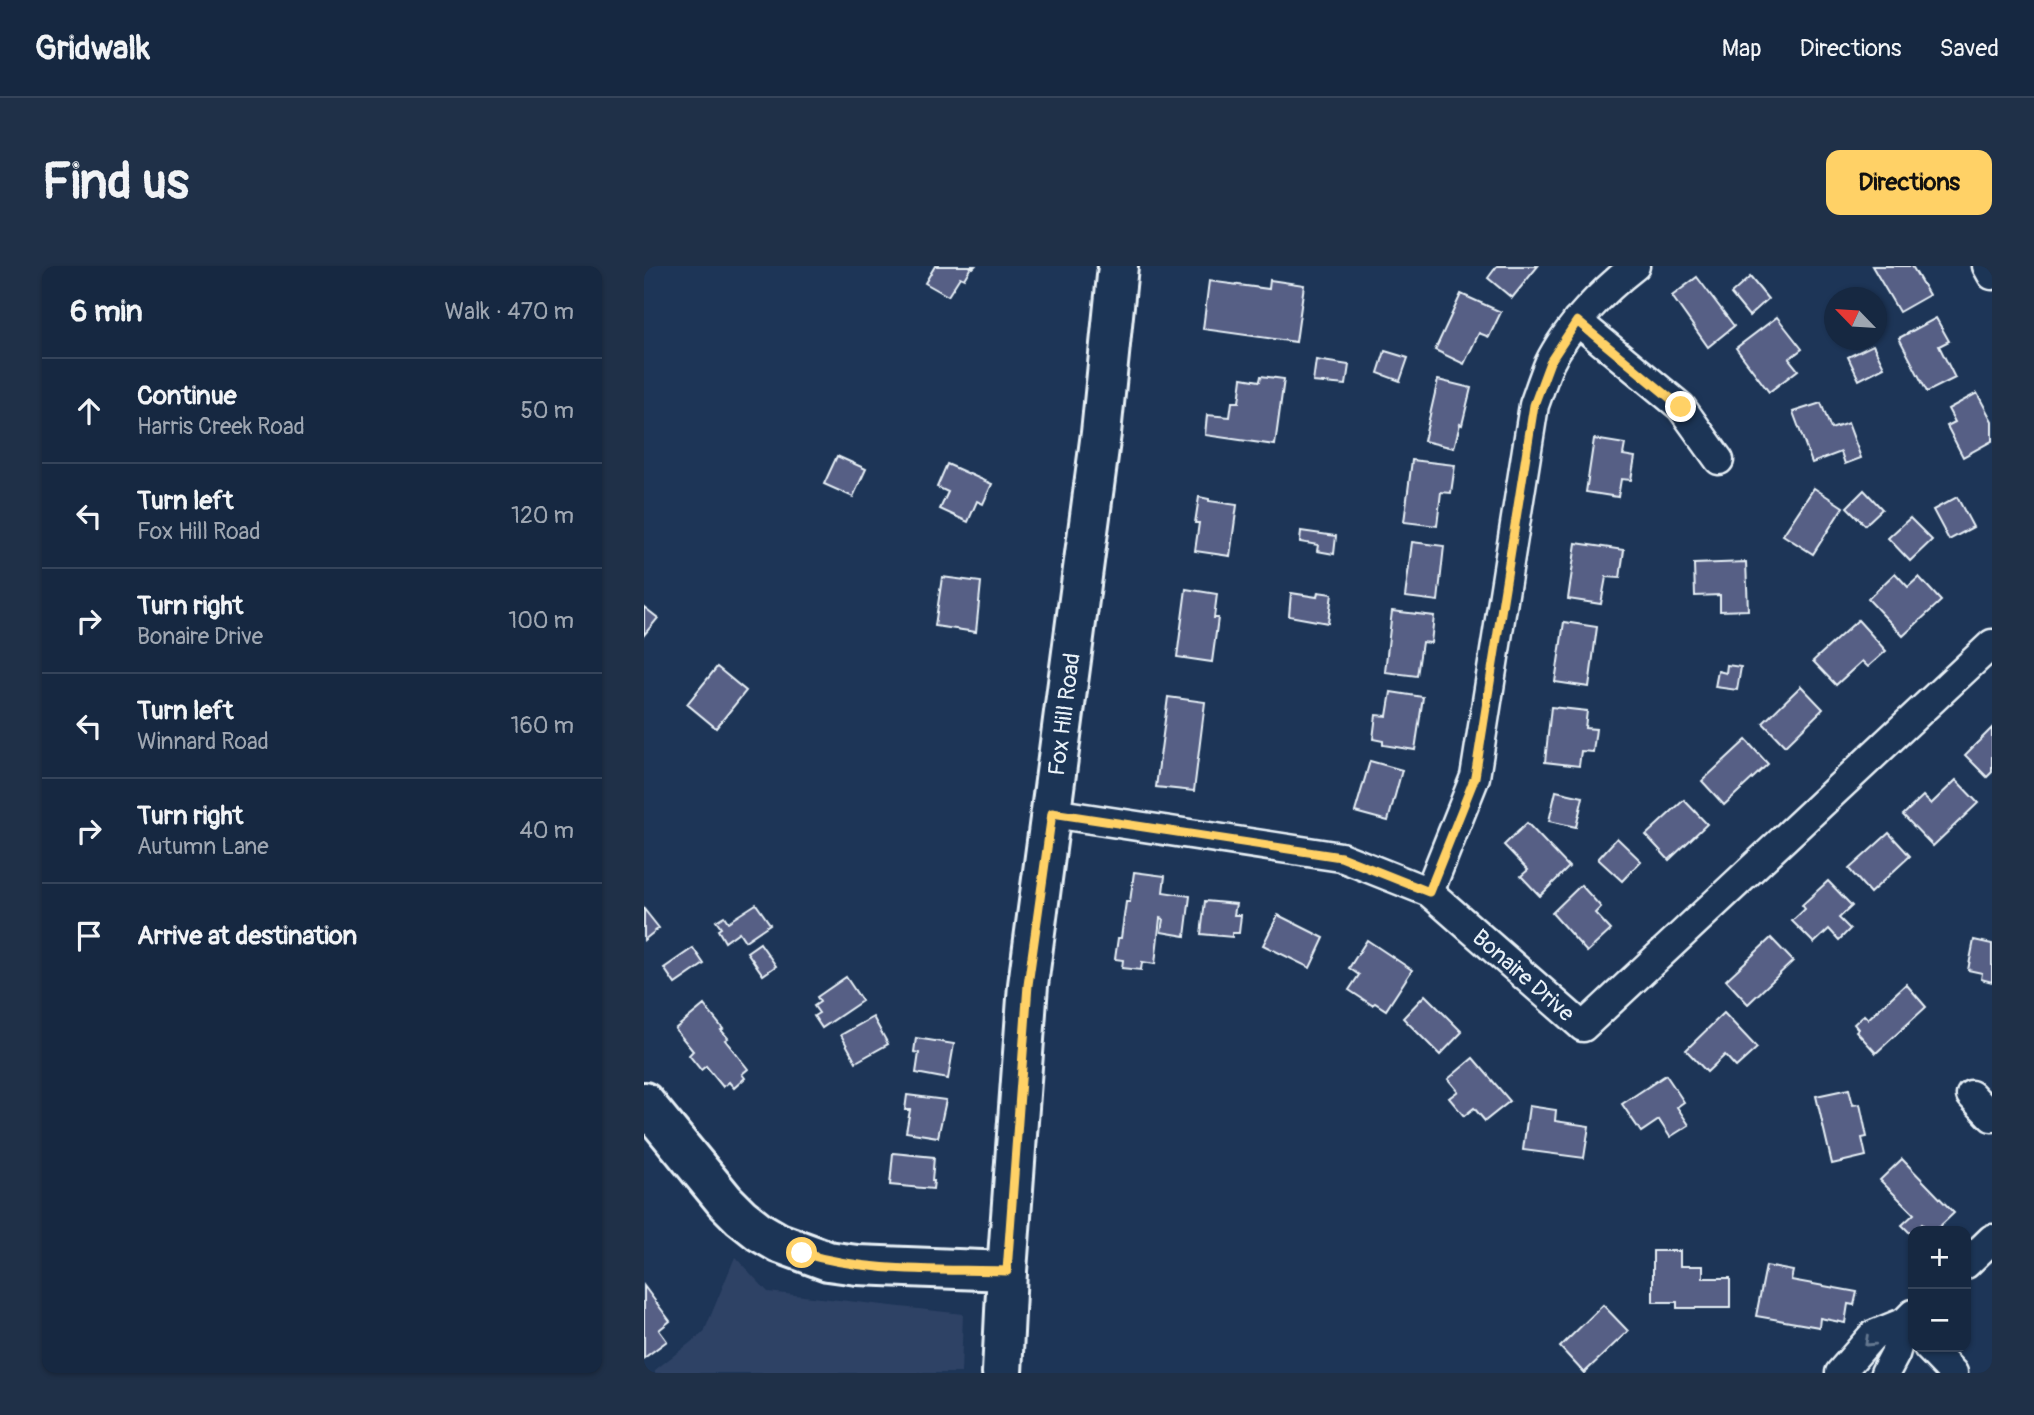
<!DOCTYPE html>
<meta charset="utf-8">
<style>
:root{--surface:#162841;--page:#1f3048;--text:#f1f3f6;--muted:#9ea6b1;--line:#35445a;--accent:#ffd166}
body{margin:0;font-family:Pangolin,sans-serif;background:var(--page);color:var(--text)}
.controls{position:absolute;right:21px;bottom:21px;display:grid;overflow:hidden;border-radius:14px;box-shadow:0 2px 5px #0004}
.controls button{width:63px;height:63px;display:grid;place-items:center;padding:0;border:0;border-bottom:2px solid var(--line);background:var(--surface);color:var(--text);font:35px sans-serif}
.compass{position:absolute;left:1180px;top:21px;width:63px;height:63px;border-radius:50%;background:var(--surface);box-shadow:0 2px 5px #0004;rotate:295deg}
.stop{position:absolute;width:21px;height:21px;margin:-16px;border:5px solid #ffd166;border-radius:50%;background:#fff}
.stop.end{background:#ffd166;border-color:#fff;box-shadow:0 2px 7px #0008}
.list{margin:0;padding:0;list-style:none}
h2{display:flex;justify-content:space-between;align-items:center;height:91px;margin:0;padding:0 28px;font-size:30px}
h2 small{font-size:23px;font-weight:400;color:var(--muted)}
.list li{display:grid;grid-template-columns:46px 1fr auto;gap:21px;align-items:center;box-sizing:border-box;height:105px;padding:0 28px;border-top:2px solid var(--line)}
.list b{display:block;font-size:26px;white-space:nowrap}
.list p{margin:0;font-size:23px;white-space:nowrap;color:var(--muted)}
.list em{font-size:23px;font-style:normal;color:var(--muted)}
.icon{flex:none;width:38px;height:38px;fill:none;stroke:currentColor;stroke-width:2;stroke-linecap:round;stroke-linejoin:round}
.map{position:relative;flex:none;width:1348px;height:1107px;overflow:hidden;border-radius:14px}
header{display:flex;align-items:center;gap:42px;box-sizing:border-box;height:98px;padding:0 35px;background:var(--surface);border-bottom:2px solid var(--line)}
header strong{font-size:33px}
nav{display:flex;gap:38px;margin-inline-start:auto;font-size:24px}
.intro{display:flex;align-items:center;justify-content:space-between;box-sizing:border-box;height:168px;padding:0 42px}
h1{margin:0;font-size:49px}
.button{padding:18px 32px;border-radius:14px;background:var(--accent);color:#111;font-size:24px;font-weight:700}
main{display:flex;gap:42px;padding:0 42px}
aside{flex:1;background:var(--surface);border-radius:14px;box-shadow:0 2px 5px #0004}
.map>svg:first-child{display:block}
</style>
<header>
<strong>Gridwalk</strong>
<nav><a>Map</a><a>Directions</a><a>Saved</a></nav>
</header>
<div class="intro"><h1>Find us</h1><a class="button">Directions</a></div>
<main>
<aside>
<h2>6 min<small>Walk · 470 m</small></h2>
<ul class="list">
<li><svg class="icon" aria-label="ahead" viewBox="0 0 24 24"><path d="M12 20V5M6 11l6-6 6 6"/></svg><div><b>Continue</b><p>Harris Creek Road</p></div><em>50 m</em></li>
<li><svg class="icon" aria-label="left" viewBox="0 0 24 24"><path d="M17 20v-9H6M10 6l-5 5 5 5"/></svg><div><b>Turn left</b><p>Fox Hill Road</p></div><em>120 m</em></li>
<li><svg class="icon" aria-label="right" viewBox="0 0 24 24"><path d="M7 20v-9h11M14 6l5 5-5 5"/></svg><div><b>Turn right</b><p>Bonaire Drive</p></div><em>100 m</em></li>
<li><svg class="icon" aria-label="left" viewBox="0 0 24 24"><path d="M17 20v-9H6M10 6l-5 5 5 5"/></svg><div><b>Turn left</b><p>Winnard Road</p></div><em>160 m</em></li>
<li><svg class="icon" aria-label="right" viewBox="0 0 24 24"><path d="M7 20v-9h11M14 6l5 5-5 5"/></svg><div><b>Turn right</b><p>Autumn Lane</p></div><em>40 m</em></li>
<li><svg class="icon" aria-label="arrive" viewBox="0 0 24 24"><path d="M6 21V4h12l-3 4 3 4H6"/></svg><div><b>Arrive at destination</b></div></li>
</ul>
</aside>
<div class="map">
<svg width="1348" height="1107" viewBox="0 0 1348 1107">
<rect width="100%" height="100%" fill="#1d3557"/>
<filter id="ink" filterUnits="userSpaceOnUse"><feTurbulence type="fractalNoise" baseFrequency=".0143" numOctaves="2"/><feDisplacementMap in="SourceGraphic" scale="14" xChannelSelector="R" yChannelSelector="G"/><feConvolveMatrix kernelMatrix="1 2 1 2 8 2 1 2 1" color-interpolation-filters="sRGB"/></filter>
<g filter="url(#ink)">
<polygon fill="#2e4265" points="91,991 124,1026 319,1048 317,1107 11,1107 11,1104 60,1066"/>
<g fill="#575f85" stroke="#e8f1f8" stroke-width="2">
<polygon points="291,0 331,0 329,2 327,1 320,13 316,11 304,30 281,17"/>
<polygon points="853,0 894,0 868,32 844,12"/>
<polygon points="1228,0 1268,0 1285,29 1255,46"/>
<polygon points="1053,11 1090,60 1064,81 1028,30"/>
<polygon points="1106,11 1124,33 1105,50 1087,28"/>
<polygon points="626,14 660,19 652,76 559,63 565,15 625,23"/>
<polygon points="817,28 857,46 845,71 835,67 820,98 791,84"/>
<polygon points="1133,51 1158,83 1145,93 1154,104 1125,126 1092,82"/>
<polygon points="1292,52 1305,75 1295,80 1311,112 1283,126 1255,72"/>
<polygon points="1229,79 1240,101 1215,114 1204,91"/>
<polygon points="741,85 764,92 756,115 734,107"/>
<polygon points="672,94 705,99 702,119 669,116"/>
<polygon points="617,110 640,113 631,179 561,169 563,149 586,151 588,136 595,136 598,112 616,115"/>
<polygon points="794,114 827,122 818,159 816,158 810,182 780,175"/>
<polygon points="1333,127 1348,155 1348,175 1319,191 1303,160 1311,156 1304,143"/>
<polygon points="1177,137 1187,163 1204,157 1217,192 1201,198 1197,186 1168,197 1149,146"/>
<polygon points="950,173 981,178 979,189 991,191 987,214 977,213 974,231 942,226"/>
<polygon points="193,190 222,203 209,231 180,218"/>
<polygon points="768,194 811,199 807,227 797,226 793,260 760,256"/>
<polygon points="303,198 348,218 339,238 333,235 324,256 296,243 304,226 293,221"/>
<polygon points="1170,222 1199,241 1169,288 1139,269"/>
<polygon points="1220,224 1238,243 1221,259 1203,241"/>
<polygon points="555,231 565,233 565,235 593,239 586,290 551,285 555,257 551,257"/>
<polygon points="1313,231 1329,261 1305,274 1289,244"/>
<polygon points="1266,252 1288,274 1266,295 1244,272"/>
<polygon points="657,265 692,270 690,288 673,285 674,279 656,276"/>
<polygon points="768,276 800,280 794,335 761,331"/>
<polygon points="932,277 980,284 976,312 962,311 957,338 924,333"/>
<polygon points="1102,296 1104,344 1076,345 1076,329 1051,330 1050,298"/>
<polygon points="1251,307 1264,321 1275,311 1297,335 1259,370 1224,333"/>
<polygon points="298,311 337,316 332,366 291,360"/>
<polygon points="542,323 573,328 570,352 574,352 568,396 533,391"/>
<polygon points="674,326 688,328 684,357 645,350 647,327 673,331"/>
<polygon points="0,341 14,352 0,369"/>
<polygon points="748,345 790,350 787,377 778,376 773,410 741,406"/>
<polygon points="1214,354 1242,385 1224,401 1218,395 1192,419 1169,395"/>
<polygon points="920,356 953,361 945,421 911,416"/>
<polygon points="1083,399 1097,401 1093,424 1071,421 1074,405 1082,407"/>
<polygon points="73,401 102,425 72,462 43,438"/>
<polygon points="1157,420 1179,443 1141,480 1119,457"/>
<polygon points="747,426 779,431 771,484 739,479 739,475 729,473 732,449 743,450"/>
<polygon points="524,431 561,436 550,525 512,521"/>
<polygon points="907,441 943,445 941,462 952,463 949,486 937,485 935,500 901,496"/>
<polygon points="1348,462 1348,506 1343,511 1321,489"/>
<polygon points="1102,474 1124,498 1080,539 1058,515"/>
<polygon points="726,495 758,504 744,555 711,546"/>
<polygon points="1312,514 1334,537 1289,580 1259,549 1279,530 1287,538"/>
<polygon points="912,525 939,531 932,561 905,555"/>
<polygon points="1040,534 1063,558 1025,594 1002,569"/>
<polygon points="883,557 925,601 896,630 877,610 884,604 860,579"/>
<polygon points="1245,567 1266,590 1226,627 1205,603"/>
<polygon points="973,572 997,595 978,615 954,593"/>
<polygon points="490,606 521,610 519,626 546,630 541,670 517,666 519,653 516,652 511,698 498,696 497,704 478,702 479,694 471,693 474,672 477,672 482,636 486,636"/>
<polygon points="1184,615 1208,640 1195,652 1206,663 1195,674 1185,663 1170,677 1148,655 1161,643 1158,639"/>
<polygon points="937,619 957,641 951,647 967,664 943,686 908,647"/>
<polygon points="561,635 592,638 590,649 597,649 595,667 588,667 588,671 557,668"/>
<polygon points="112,638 126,658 101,675 95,666 81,676 74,664 77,662 72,655 80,650 84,656"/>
<polygon points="0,643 15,662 0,674"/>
<polygon points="634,649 680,672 666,702 619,679"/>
<polygon points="1127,672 1149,695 1104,738 1082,714"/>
<polygon points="723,674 768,704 742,744 731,737 728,739 705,724 715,709 705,702"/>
<polygon points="1330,674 1348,678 1348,716 1337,713 1338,707 1324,704"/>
<polygon points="116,677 132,700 119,709 103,686"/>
<polygon points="49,682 60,698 31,718 20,702"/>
<polygon points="202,711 218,735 178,762 170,750 175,747 170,740 176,736 173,731"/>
<polygon points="1262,718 1282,741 1232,787 1212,765 1214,763 1210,758 1220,749 1224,753"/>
<polygon points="781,729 818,766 796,789 759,752"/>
<polygon points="60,739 79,763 77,764 84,772 81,774 104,803 98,808 101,812 90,822 85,816 79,821 62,800 57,804 45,789 49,785 31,763"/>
<polygon points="1080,747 1113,782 1092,801 1081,789 1063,806 1042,784"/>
<polygon points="229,751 244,778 212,796 197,769"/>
<polygon points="272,772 310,778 304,813 272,807 275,787 270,786"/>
<polygon points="829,792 866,835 841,855 830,842 820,850 805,832 814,825 804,813"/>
<polygon points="1022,809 1040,836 1033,841 1045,859 1026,871 1015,854 997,866 978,838"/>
<polygon points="1205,823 1209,839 1216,838 1223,871 1218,872 1222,890 1188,898 1172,830"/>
<polygon points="263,829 302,834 294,871 262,866 266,844 261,844"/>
<polygon points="885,840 912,844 911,855 945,860 940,892 879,884"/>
<polygon points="249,887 290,891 288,915 290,915 289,923 246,919"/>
<polygon points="1258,893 1310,947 1291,965 1285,965 1278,958 1268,969 1258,959 1270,948 1236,914"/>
<polygon points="1009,985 1036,985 1036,1000 1059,1000 1059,1012 1086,1012 1086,1042 1033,1042 1033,1036 1009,1036"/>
<polygon points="1122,1000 1149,1005 1147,1014 1213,1026 1210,1039 1204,1038 1201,1057 1176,1052 1175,1061 1112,1050"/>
<polygon points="0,1020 26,1055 15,1064 23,1075 0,1092"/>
<polygon points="959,1039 984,1065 940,1107 916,1081"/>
</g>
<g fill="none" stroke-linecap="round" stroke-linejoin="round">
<defs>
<g id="street">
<polyline points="1343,0 1348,9"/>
<polyline points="933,55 1037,141 1075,194"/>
<path id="s1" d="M 408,547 L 697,591 L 785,626 L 939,761 L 1348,378"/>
<path d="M 785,626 L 831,511 L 890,139 C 895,126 899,112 905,98 C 922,62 960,24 991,0"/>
<polyline points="1327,829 1348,851"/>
<polyline points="1322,998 1348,973"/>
<polyline points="1284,1081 1309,1107"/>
<polyline points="1196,1107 1229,1069 1261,1056 1269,1048"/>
<polyline points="1241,1107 1251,1088 1261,1056"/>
</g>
<g id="secondary">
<polyline points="0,836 81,935 97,951 116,966 135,977 184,995 213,999 363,1005"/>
<path id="s2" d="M 358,1107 L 363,1005 L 384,719 L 457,167 L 474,0"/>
</g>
</defs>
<use href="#street" stroke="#e8f1f8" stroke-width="33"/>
<use href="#secondary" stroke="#e8f1f8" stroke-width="44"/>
<use href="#street" stroke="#1d3557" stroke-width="28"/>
<use href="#secondary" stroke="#1d3557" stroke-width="38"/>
</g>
<defs><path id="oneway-chevron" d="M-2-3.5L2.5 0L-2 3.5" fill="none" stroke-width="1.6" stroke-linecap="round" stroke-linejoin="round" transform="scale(1.75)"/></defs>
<use stroke="#64778f" href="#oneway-chevron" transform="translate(1225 1076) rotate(137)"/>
</g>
<g fill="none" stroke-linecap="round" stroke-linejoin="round" filter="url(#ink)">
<path stroke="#ffd166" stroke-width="9" d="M 158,987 C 224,1007 295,1003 363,1005 L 384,719 L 408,547 L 697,591 L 785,626 L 831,511 L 890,139 L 906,96 L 933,55 L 1037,141"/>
</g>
<g text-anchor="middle" stroke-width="5" stroke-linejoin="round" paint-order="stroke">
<g font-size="23" fill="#e8f1f8" stroke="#1d3557">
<text dy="8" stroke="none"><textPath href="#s2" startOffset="662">Fox Hill Road</textPath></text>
<text dy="8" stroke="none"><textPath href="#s1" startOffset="513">Bonaire Drive</textPath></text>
</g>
</g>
</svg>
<div class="controls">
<button>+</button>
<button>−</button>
</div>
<svg class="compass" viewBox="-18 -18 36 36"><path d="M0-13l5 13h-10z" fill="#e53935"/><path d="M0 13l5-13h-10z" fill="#9ea6b1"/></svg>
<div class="stop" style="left:158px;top:987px"></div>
<div class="stop end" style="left:1037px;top:141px"></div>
</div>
</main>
